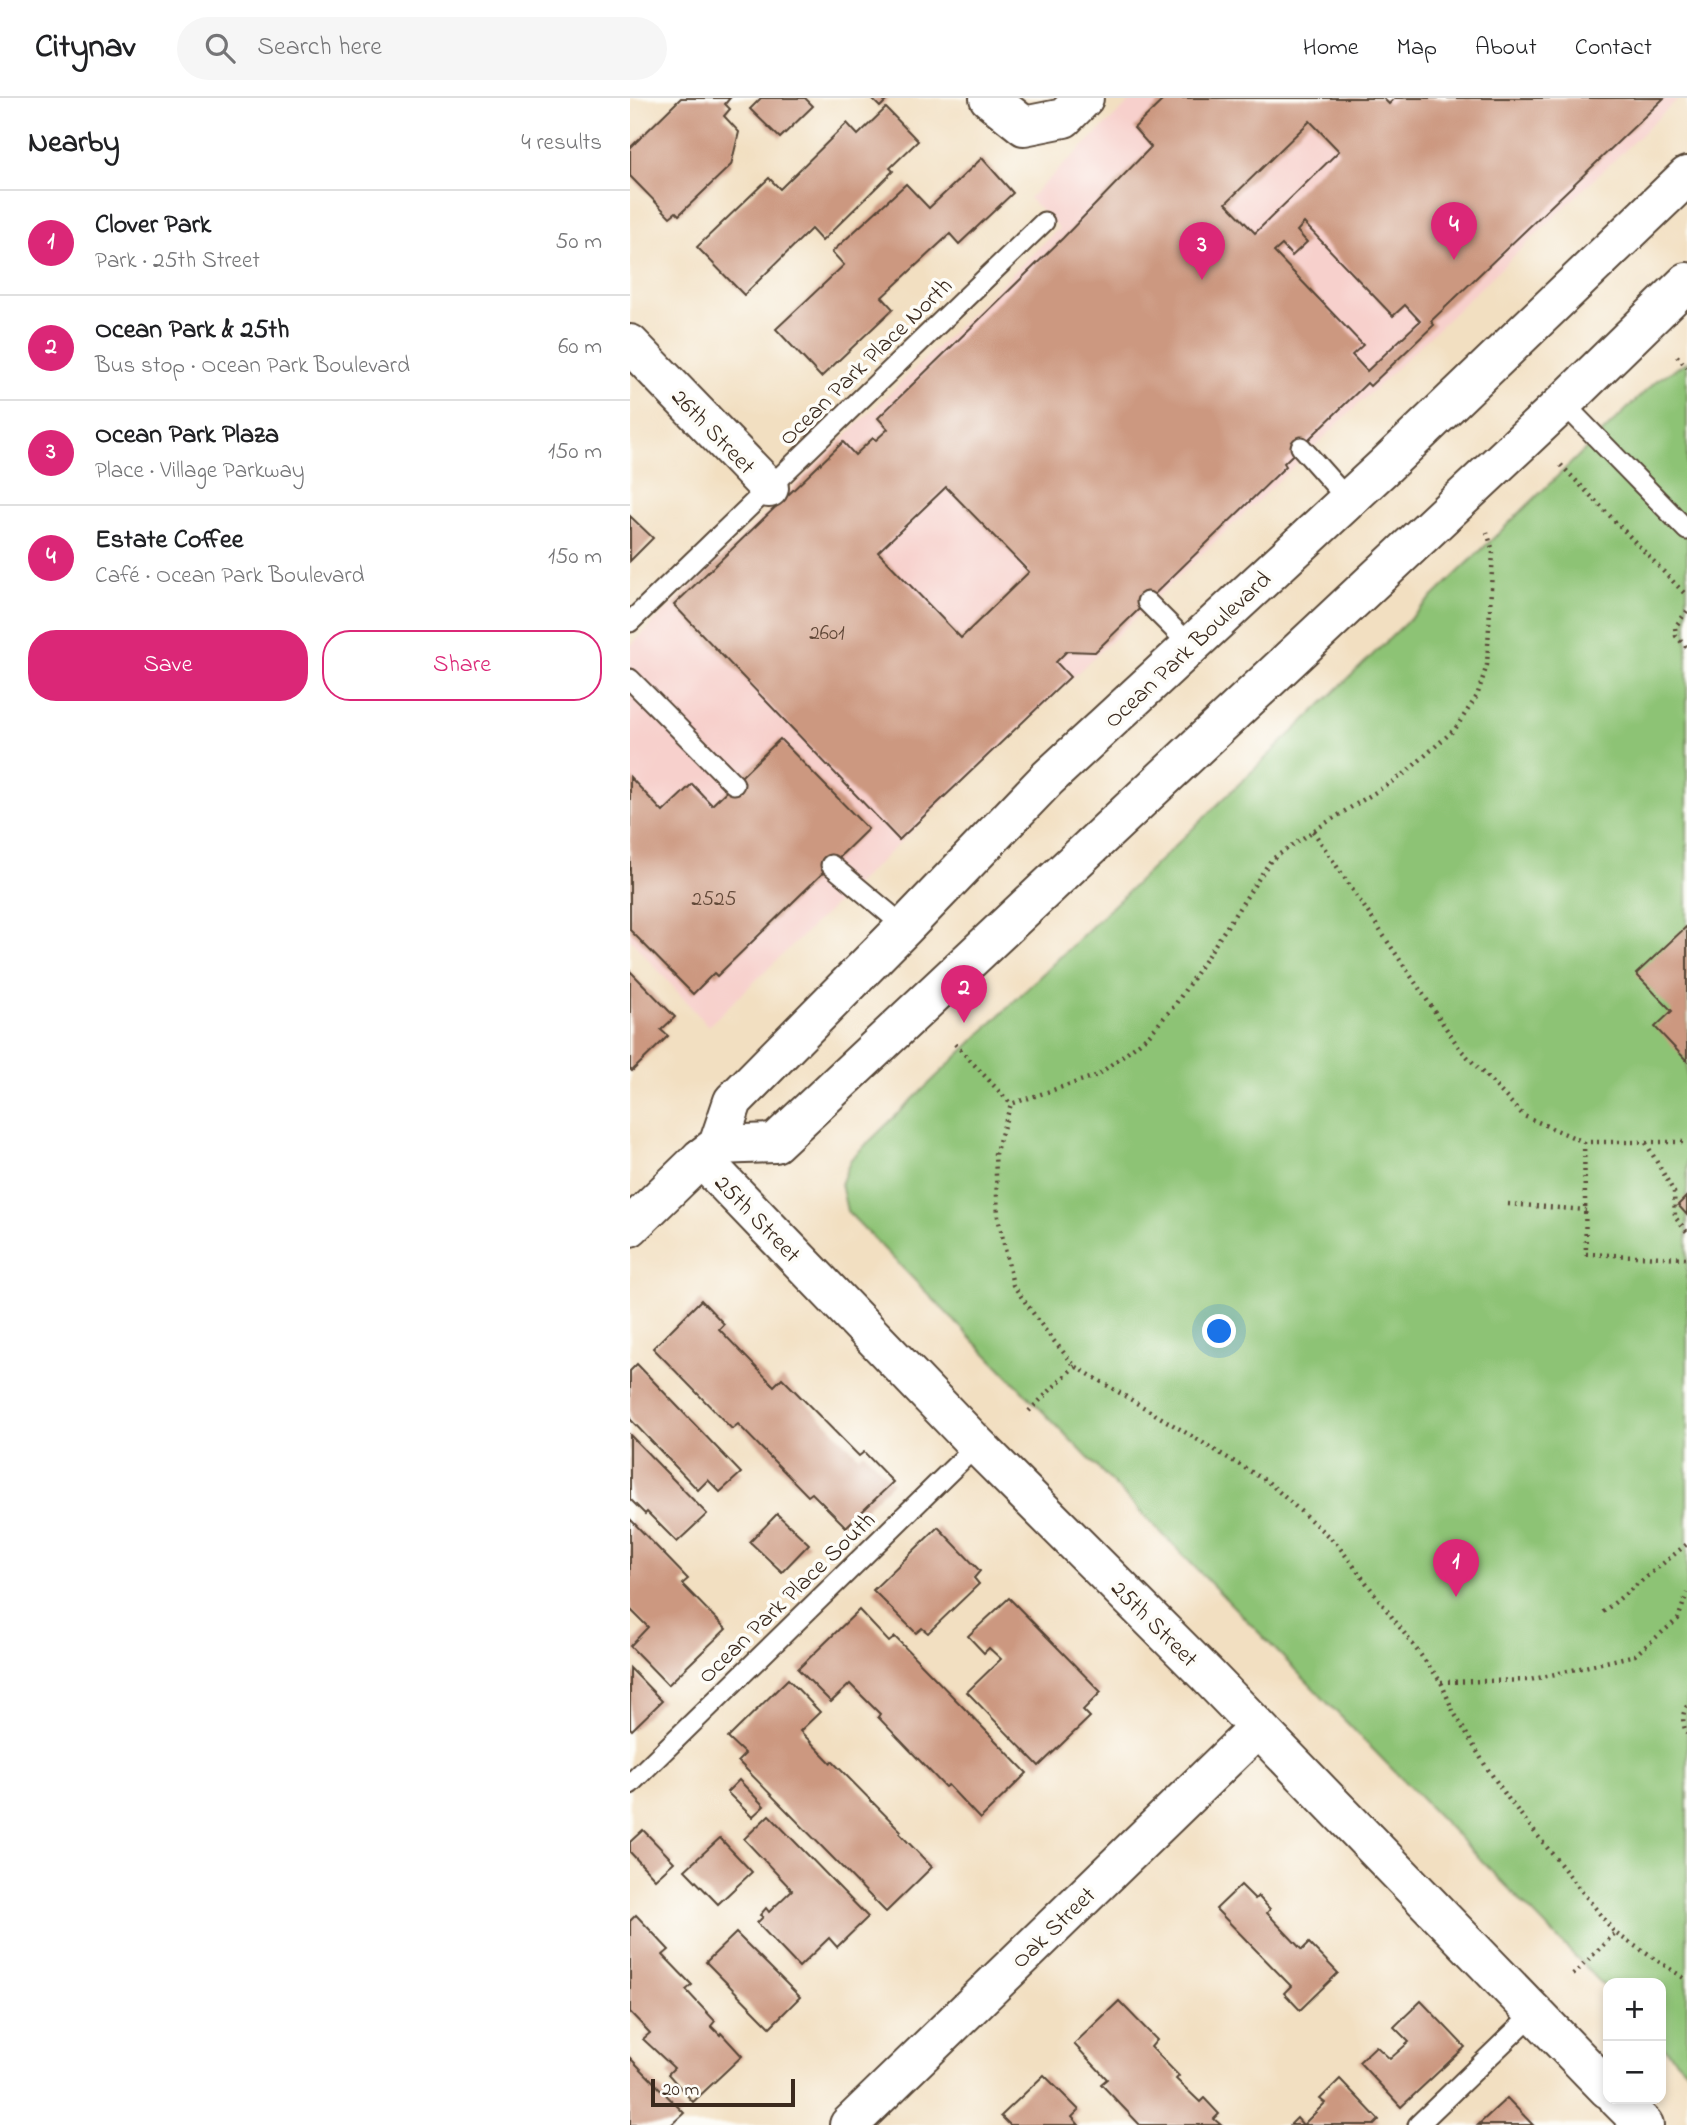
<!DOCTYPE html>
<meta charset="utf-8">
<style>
:root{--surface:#fff;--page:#f6f6f6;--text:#202124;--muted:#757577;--line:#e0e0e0;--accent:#db2777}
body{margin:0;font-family:"Indie Flower",sans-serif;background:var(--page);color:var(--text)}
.controls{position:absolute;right:21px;bottom:21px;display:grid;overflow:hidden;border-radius:14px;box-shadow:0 4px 10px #0003}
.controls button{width:63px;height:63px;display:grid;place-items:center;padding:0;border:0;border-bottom:2px solid var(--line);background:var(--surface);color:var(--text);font:35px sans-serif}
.scale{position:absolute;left:21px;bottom:18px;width:144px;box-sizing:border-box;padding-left:7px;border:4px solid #3b2a1e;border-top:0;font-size:19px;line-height:24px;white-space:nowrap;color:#3b2a1e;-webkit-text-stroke:5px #fdfcf7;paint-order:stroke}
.you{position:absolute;left:590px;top:1234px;width:24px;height:24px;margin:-18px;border:5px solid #fff;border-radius:50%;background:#1a73e8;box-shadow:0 0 0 10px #1a73e833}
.badge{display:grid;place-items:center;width:46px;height:46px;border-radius:50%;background:var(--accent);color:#fff;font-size:23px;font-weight:700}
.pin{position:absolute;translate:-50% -58px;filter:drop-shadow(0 2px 4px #0008)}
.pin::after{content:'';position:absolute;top:37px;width:24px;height:21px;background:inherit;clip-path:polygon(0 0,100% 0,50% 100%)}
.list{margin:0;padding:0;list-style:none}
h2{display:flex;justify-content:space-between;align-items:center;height:91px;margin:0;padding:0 28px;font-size:30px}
h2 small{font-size:23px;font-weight:400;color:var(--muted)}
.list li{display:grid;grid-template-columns:46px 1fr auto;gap:21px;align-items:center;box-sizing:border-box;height:105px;padding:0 28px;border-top:2px solid var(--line)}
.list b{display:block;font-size:26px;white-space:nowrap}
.list p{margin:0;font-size:23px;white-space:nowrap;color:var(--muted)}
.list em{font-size:23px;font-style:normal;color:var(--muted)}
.actions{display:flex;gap:14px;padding:21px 28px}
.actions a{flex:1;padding:16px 0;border:2px solid var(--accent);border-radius:28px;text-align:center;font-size:24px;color:var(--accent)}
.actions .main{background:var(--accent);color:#fff}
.icon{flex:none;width:38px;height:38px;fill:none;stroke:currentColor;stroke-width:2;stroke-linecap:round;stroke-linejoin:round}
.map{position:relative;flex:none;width:1057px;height:2027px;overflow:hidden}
header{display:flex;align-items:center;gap:42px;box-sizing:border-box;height:98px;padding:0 35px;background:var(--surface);border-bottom:2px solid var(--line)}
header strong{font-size:33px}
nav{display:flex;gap:38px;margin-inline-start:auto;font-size:24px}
.search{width:490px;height:63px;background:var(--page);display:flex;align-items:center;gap:18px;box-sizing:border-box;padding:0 24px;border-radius:38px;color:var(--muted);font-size:26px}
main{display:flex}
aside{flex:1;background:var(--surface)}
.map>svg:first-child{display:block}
</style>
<header>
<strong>Citynav</strong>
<div class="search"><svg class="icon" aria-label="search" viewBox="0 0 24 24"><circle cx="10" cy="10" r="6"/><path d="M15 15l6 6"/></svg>Search here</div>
<nav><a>Home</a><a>Map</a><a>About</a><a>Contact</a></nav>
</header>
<main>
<aside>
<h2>Nearby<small>4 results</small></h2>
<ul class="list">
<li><span class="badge">1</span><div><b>Clover Park</b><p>Park · 25th Street</p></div><em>50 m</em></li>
<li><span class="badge">2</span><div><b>Ocean Park &amp; 25th</b><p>Bus stop · Ocean Park Boulevard</p></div><em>60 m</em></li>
<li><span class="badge">3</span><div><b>Ocean Park Plaza</b><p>Place · Village Parkway</p></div><em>150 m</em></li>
<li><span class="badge">4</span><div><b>Estate Coffee</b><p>Café · Ocean Park Boulevard</p></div><em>150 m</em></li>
</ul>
<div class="actions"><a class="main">Save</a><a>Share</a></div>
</aside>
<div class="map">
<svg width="1057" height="2027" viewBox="0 0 1057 2027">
<rect width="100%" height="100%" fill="#fdfcf7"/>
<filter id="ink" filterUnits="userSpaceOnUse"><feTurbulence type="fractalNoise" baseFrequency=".0143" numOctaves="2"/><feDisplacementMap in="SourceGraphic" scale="14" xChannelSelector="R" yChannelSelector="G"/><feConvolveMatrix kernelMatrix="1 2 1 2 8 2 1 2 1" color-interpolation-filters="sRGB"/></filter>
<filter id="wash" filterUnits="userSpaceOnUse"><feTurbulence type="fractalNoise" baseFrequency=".00686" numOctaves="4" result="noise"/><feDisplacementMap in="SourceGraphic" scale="28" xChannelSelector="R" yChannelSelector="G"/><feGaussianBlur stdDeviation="1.57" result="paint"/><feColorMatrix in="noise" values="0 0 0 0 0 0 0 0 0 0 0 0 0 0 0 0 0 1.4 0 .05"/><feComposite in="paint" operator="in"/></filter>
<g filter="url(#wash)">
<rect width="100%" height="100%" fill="#f2dfc1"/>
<polygon fill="#f7d0cc" points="504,0 1049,0 78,928 0,841 0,548 429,130 399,100"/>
<polygon fill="#8dc375" stroke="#64764a" stroke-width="2" points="1057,264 1057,1973 1031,1946 1031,1885 978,1885 978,1892 217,1113 211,1086 221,1061 1027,282"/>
<g id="blocks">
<g fill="#cc9880" fill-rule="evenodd">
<polygon points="51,0 100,0 95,6 100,11 94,18 109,34 101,67 49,117 46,114 40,119 0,78 0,50"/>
<polygon points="131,0 175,0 183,8 150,40 120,11"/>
<polygon points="241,0 259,0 250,9"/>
<path d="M 535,0 L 753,0 L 759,6 L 765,0 L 1034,0 L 801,223 L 804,227 L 740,288 L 737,285 L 654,365 L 656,368 L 465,554 L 437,553 L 426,564 L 440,579 L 269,742 L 44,507 L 213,344 L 225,357 L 243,340 L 246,342 L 258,331 L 248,320 L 433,140 L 521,49 L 504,30 ZM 680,23 L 709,53 L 625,135 L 596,105 ZM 674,125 L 763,218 L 775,207 L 790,223 L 737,273 L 722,257 L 733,247 L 644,154 L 652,147 L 662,158 L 677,144 L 667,133 ZM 316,389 L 399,474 L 331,540 L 248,454 Z"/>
<polygon points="256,10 288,43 260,70 263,73 192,143 181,131 114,197 67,149 139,80 150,91 217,25 228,37"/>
<polygon points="352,60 383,95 329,146 320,136 252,199 263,211 191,279 146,231 214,167 202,154 276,86 299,110"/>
<polygon points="0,418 23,440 0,463"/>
<polygon points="150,641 238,731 87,878 84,875 63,896 0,832 0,679 33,714 62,686 82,707"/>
<polygon points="1057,828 1057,963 1025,929 1042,913 1006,876"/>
<polygon points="0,873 45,919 31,932 38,938 2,973 0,971"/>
<polygon points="1057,1098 1057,1117 1048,1107"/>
<polygon points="71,1202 94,1226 89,1231 144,1288 152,1280 229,1358 234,1354 263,1384 216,1429 182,1395 178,1398 108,1326 102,1331 23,1250"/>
<polygon points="7,1266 111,1375 90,1394 78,1382 68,1392 0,1321 0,1273"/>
<polygon points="0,1337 77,1416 47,1444 17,1414 15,1416 0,1401"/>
<polygon points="147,1416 179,1446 152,1474 120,1444"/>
<polygon points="0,1421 58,1481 52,1486 96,1531 38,1587 0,1548 18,1529 0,1511"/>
<polygon points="308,1429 350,1473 344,1480 349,1486 298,1535 292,1530 286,1535 243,1492"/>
<polygon points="379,1500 471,1594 453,1612 460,1619 409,1668 337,1594 371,1561 359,1550 354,1555 338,1538"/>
<polygon points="229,1512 259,1544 265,1539 397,1675 350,1721 318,1687 315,1689 248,1619 250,1616 220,1586 201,1604 168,1571"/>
<polygon points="0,1570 32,1603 2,1632 0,1630"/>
<polygon points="158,1581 190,1614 170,1633 201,1665 202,1663 271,1733 269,1735 302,1769 256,1814 108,1663 115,1656 98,1640"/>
<polygon points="109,1682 134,1708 122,1719 97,1694"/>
<polygon points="139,1717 238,1819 207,1849 199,1840 169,1869 127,1825 133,1819 130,1817 136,1810 139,1814 162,1792 114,1741"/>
<polygon points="13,1732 44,1764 25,1781 0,1754 0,1744"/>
<polygon points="90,1740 122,1774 88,1806 55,1772"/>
<polygon points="611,1787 625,1801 628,1798 640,1811 637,1815 672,1852 679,1845 708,1875 670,1912 654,1895 661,1888 586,1811"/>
<polygon points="6,1817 39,1852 33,1857 62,1887 56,1892 85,1923 81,1928 90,1937 91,1935 112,1958 63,2004 38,1976 44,1970 13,1941 20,1935 0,1914 0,1823"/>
<polygon points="106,1835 170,1899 140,1929 76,1864"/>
<polygon points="489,1903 527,1942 521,1949 549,1978 546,1981 570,2004 574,2000 589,2016 584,2021 591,2027 510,2027 471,1986 477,1981 444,1946"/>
<polygon points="791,1903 835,1949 771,2009 729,1964 746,1948 760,1961 779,1944 764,1929"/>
<polygon points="0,1960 54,2015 41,2027 0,2027"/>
<polygon points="414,1977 449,2012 442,2019 449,2027 380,2027 371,2018"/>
<polygon points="710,1981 749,2022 744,2027 660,2027 667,2020 673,2027 695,2005 690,2001"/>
<polygon points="877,2000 903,2027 848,2027"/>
</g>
</g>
</g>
<g filter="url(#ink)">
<use href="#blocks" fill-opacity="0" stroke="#564536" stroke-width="2"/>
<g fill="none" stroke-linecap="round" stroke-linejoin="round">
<defs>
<g id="service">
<polyline points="933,305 1057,432"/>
<polyline points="671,349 718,402"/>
<polyline points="517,504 561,548"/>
<polyline points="0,524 414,124"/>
<polyline points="0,581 104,686"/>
<polyline points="201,767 275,829"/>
<polyline points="0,1686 347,1347"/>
<polyline points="788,2027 904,1915"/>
</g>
<g id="minor">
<polyline points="359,0 394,28 434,20 454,0"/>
<polyline points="0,246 139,390"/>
<polyline points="71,1060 347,1347 576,1576 978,1991"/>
<polyline points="988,2001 1014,2027"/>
<polyline points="219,2027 628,1630"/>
</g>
<g id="tertiary">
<polyline points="88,1047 145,1045 933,305 1057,184"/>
<polyline points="0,1129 71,1060 88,1047 103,1003 275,829 418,680 757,366 1057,78"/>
</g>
</defs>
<use href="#service" stroke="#564536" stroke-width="23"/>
<use href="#minor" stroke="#564536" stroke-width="42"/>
<use href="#tertiary" stroke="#564536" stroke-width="42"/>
<g stroke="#564536" stroke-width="4.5" stroke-dasharray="2 5" stroke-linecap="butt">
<polyline points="1047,258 1057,269"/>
<polyline points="931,367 1057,498"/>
<polyline points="857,434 863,453 857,567 847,598 825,631 773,677 683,733 641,762 545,907 519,937 468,977 381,1006 365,1056 368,1119 383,1187 418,1236 445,1268 638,1384 707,1446 811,1584 823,1613 855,1667 880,1703 985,1835 1057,1882"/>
<polyline points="1057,513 1045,529 1046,538 1057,550"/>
<polyline points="683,733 830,951 894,1018 954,1044 1057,1044"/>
<polyline points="325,946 381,1006"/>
<polyline points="954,1044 956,1156 1057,1160"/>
<polyline points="1016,1045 1044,1094 1045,1119 1057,1134"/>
<polyline points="878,1106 956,1112"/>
<polyline points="399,1313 445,1268"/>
<polyline points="973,1514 1057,1446"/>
<polyline points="811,1584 900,1582 1005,1557 1048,1521 1057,1495"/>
<path d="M 1057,1608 C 1051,1616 1053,1628 1057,1636"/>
<polyline points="943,1877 985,1835"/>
</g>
<use href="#service" stroke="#fff" stroke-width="19"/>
<use href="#minor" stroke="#fff" stroke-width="38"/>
<use href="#tertiary" stroke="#fff" stroke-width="38"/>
</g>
</g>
<g text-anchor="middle" stroke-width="7" stroke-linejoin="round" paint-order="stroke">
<g font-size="21" fill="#5f4636">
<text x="197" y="541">2601</text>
<text x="84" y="807">2525</text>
</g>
<g font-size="24" fill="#3b2a1e" stroke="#fdfcf7">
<text transform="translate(235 263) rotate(-44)" y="8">Ocean Park Place North</text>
<text transform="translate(84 333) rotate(46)" y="8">26th Street</text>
<text transform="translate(557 551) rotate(-43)" y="8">Ocean Park Boulevard</text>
<text transform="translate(128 1120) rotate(46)" y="8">25th Street</text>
<text transform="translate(156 1499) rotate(-44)" y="8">Ocean Park Place South</text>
<text transform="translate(525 1525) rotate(45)" y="8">25th Street</text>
<text transform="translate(423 1829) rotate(-44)" y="8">Oak Street</text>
</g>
</g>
</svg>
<div class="controls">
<button>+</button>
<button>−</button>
</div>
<div class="scale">20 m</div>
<div class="you"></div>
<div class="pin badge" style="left:826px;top:1499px">1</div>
<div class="pin badge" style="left:334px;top:925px">2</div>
<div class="pin badge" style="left:572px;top:182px">3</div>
<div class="pin badge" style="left:824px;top:162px">4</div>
</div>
</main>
